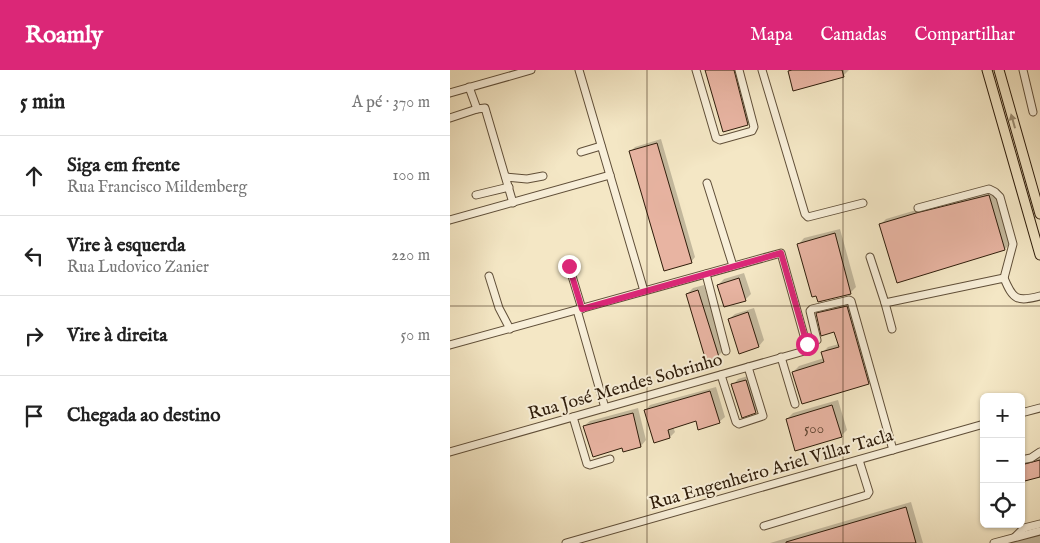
<!DOCTYPE html>
<html lang="pt">
<meta charset="utf-8">
<style>
:root{--surface:#fff;--page:#f2f2f2;--text:#222;--muted:#767676;--line:#e0e0e0;--accent:#db2777}
body{margin:0;font-family:"IM FELL English",serif;background:var(--page);color:var(--text)}
.controls{position:absolute;right:15px;bottom:15px;display:grid;overflow:hidden;border-radius:8px;box-shadow:0 1px 4px #0004}
.controls button{width:45px;height:45px;display:grid;place-items:center;padding:0;border:0;border-bottom:1px solid var(--line);background:var(--surface);color:var(--text);font:25px sans-serif}
.stop{position:absolute;width:15px;height:15px;margin:-11px;border:4px solid #db2777;border-radius:50%;background:#fff}
.stop.end{background:#db2777;border-color:#fff;box-shadow:0 1px 5px #0008}
.list{margin:0;padding:0;list-style:none}
h2{display:flex;justify-content:space-between;align-items:center;height:65px;margin:0;padding:0 20px;font-size:21px}
h2 small{font-size:16px;font-weight:400;color:var(--muted)}
.list li{display:grid;grid-template-columns:32px 1fr auto;gap:15px;align-items:center;box-sizing:border-box;height:80px;padding:0 20px;border-top:1px solid var(--line)}
.list b{display:block;font-size:19px;white-space:nowrap}
.list p{margin:0;font-size:16px;white-space:nowrap;color:var(--muted)}
.list em{font-size:16px;font-style:normal;color:var(--muted)}
.icon{flex:none;width:28px;height:28px;fill:none;stroke:currentColor;stroke-width:2;stroke-linecap:round;stroke-linejoin:round}
.map{position:relative;flex:none;width:590px;height:473px;overflow:hidden}
header{display:flex;align-items:center;gap:30px;box-sizing:border-box;height:70px;padding:0 25px;background:var(--accent);color:#fff}
header strong{font-size:24px}
nav{display:flex;gap:28px;margin-inline-start:auto;font-size:18px}
main{display:flex}
aside{flex:1;background:var(--surface)}
.map>svg:first-child{display:block}
</style>
<header>
<strong>Roamly</strong>
<nav><a>Mapa</a><a>Camadas</a><a>Compartilhar</a></nav>
</header>
<main>
<aside>
<h2>5 min<small>A pé · 370 m</small></h2>
<ul class="list">
<li><svg class="icon" aria-label="ahead" viewBox="0 0 24 24"><path d="M12 20V5M6 11l6-6 6 6"/></svg><div><b>Siga em frente</b><p>Rua Francisco Mildemberg</p></div><em>100 m</em></li>
<li><svg class="icon" aria-label="left" viewBox="0 0 24 24"><path d="M17 20v-9H6M10 6l-5 5 5 5"/></svg><div><b>Vire à esquerda</b><p>Rua Ludovico Zanier</p></div><em>220 m</em></li>
<li><svg class="icon" aria-label="right" viewBox="0 0 24 24"><path d="M7 20v-9h11M14 6l5 5-5 5"/></svg><div><b>Vire à direita</b></div><em>50 m</em></li>
<li><svg class="icon" aria-label="arrive" viewBox="0 0 24 24"><path d="M6 21V4h12l-3 4 3 4H6"/></svg><div><b>Chegada ao destino</b></div></li>
</ul>
</aside>
<div class="map">
<svg width="590" height="473" viewBox="0 0 590 473">
<rect width="100%" height="100%" fill="#f4e7c5"/>
<filter id="stains"><feTurbulence type="fractalNoise" baseFrequency=".004" numOctaves="4"/><feColorMatrix values="0 0 0 0 .2 0 0 0 0 .09 0 0 0 0 .02 0 0 0 .5 -.17"/></filter>
<radialGradient id="worn" r=".72"><stop offset=".6" stop-color="#630" stop-opacity="0"/><stop offset="1" stop-color="#630" stop-opacity=".3"/></radialGradient>
<g fill="#0003">
<polygon points="257,0 290,0 303,48 297,54"/>
<polygon points="340,0 399,0 393,6 339,2"/>
<polygon points="211,69 245,187 241,192 205,164 203,164 181,81 185,77"/>
<polygon points="544,120 560,174 555,179 431,154 436,149 473,138"/>
<polygon points="390,159 406,217 400,223 349,174 354,168"/>
<polygon points="294,203 301,224 295,230 268,215 274,209"/>
<polygon points="254,215 274,280 268,286 237,224 243,218"/>
<polygon points="402,231 424,307 418,313 343,302 349,296 374,288 372,283 378,277 389,274 385,260 367,244 373,238"/>
<polygon points="304,238 314,270 309,276 279,249 285,244"/>
<polygon points="301,305 311,336 306,342 283,315 288,309"/>
<polygon points="266,317 275,347 269,352 246,350 223,357 225,362 220,367 195,341 200,335"/>
<polygon points="388,330 397,360 391,366 337,349 343,343"/>
<polygon points="188,338 196,370 191,376 174,380 173,376 134,356 140,351"/>
<polygon points="590,388 590,406 571,411 571,392"/>
<polygon points="461,432 473,473 320,473"/>
<polygon points="590,463 590,473 552,473"/>
</g>
<g fill="#e8b4a2" stroke="#2e1c0a">
<polygon points="255,0 284,0 298,55 273,62"/>
<polygon points="342,0 392,0 394,7 343,21 338,1"/>
<polygon points="207,73 242,193 214,201 179,81"/>
<polygon points="539,125 555,180 447,213 429,154 466,143"/>
<polygon points="385,163 401,224 368,232 366,226 362,227 347,174"/>
<polygon points="289,208 296,231 274,237 267,215"/>
<polygon points="248,220 269,287 256,291 236,224"/>
<polygon points="397,236 419,314 352,334 342,302 374,292 371,282 389,277 384,262 371,266 366,243"/>
<polygon points="298,242 309,277 289,284 278,249"/>
<polygon points="296,310 306,343 292,348 281,314"/>
<polygon points="260,321 270,353 248,360 246,351 218,360 220,368 204,373 194,340"/>
<polygon points="382,335 392,367 345,381 336,349"/>
<polygon points="183,343 191,377 173,382 172,378 143,387 133,356"/>
<polygon points="590,390 590,407 571,412 571,395"/>
<polygon points="456,437 466,473 336,473 336,472"/>
</g>
<g fill="none" stroke-linecap="round" stroke-linejoin="round">
<defs>
<g id="minor">
<polyline points="129,0 194,221"/>
<polyline points="246,0 266,68 270,70 302,61 304,57 289,0"/>
<polyline points="312,0 355,144 358,147 413,133"/>
<polyline points="573,0 583,42"/>
<polyline points="0,23 81,0"/>
<polyline points="27,39 35,38 63,133"/>
<polyline points="0,48 27,39 19,17"/>
<polyline points="131,82 151,76"/>
<polyline points="56,107 77,109 93,106"/>
<polyline points="257,113 283,196"/>
<polyline points="26,125 59,117"/>
<polyline points="468,138 539,119 545,122 550,127 563,174 554,208"/>
<polyline points="0,150 160,105"/>
<polyline points="420,187 435,233"/>
<polyline points="119,196 132,239"/>
<polyline points="256,204 276,281"/>
<polyline points="39,206 49,238 60,259"/>
<polyline points="127,240 155,338"/>
<path d="M 442,259 L 435,233 L 554,208 C 563,230 567,232 590,226"/>
<polyline points="357,274 367,270 360,241 362,239 399,230 401,231 443,380"/>
<polyline points="0,275 331,183 358,280 0,382"/>
<polyline points="331,287 345,334"/>
<polyline points="271,305 286,352 289,354 313,346 298,297"/>
<polyline points="571,343 590,338"/>
<polyline points="123,347 137,394 140,395 160,389"/>
<polyline points="571,390 581,388 590,382"/>
<polyline points="314,456 417,425 419,422 409,390"/>
<polyline points="565,467 574,458 590,454"/>
<polyline points="116,473 534,354"/>
<polyline points="544,473 590,461"/>
</g>
<g id="major">
<polyline points="537,0 590,185"/>
<polyline points="549,0 590,144"/>
</g>
</defs>
<use href="#minor" stroke="#604f39" stroke-width="9"/>
<use href="#major" stroke="#2e1c0a" stroke-width="11"/>
<use href="#minor" stroke="#f8efd9" stroke-width="7"/>
<use href="#major" stroke="#f4e7c5" stroke-width="9"/>
</g>
<defs><path id="oneway-solid" d="M-6-.8H1V-3.2L6.5 0L1 3.2V.8H-6Z" transform="scale(1.25)"/></defs>
<use fill="#9b8c71" href="#oneway-solid" transform="translate(563 51) rotate(-106)"/>
<g fill="none" stroke-linecap="round" stroke-linejoin="round">
<polyline stroke="#db2777" stroke-width="6" points="119,196 132,239 331,183 357,274"/>
</g>
<path fill="none" stroke="#2e1c0a" stroke-width="1" stroke-opacity="0.55" d="M 197,0 L 197,473M 393,0 L 393,473M 0,236 L 590,236"/>
<g text-anchor="middle" stroke-width="4" stroke-linejoin="round" paint-order="stroke">
<g font-size="15" fill="#5c4230">
<text x="364" y="363">500</text>
</g>
<g font-size="18" fill="#2e1c0a" stroke="#f8efd9">
<text transform="translate(175 316) rotate(-16)" y="6">Rua José Mendes Sobrinho</text>
<text transform="translate(321 399) rotate(-16)" y="6">Rua Engenheiro Ariel Villar Tacla</text>
</g>
</g>
<rect width="100%" height="100%" filter="url(#stains)"/>
<rect width="100%" height="100%" fill="url(#worn)"/>
</svg>
<div class="controls">
<button>+</button>
<button>−</button>
<button><svg class="icon" aria-label="locate" viewBox="0 0 24 24"><circle cx="12" cy="12" r="6"/><path d="M12 2v4M12 18v4M2 12h4M18 12h4"/></svg></button>
</div>
<div class="stop" style="left:357px;top:274px"></div>
<div class="stop end" style="left:119px;top:196px"></div>
</div>
</main>
